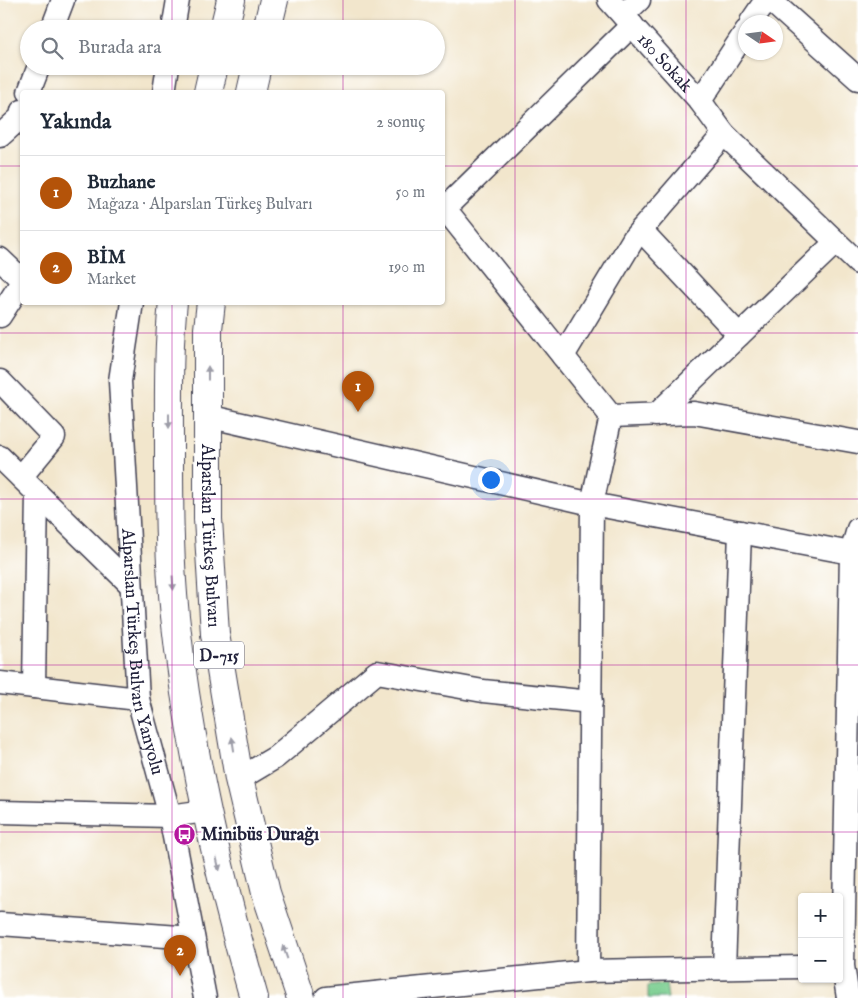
<!DOCTYPE html>
<html lang="tr">
<meta charset="utf-8">
<style>
:root{--surface:#fff;--page:#f2f2f3;--text:#1f2937;--muted:#747a83;--line:#e0e1e3;--accent:#b45309}
body{margin:0;font-family:"IM FELL English",serif;background:var(--page);color:var(--text)}
.controls{position:absolute;right:15px;bottom:15px;display:grid;overflow:hidden;border-radius:5px;box-shadow:0 1px 4px #0004}
.controls button{width:45px;height:45px;display:grid;place-items:center;padding:0;border:0;border-bottom:1px solid var(--line);background:var(--surface);color:var(--text);font:25px sans-serif}
.compass{position:absolute;left:738px;top:15px;width:45px;height:45px;border-radius:50%;background:var(--surface);box-shadow:0 1px 4px #0004;rotate:103deg}
.you{position:absolute;left:490px;top:479px;width:18px;height:18px;margin:-12px;border:4px solid #fff;border-radius:50%;background:#1a73e8;box-shadow:0 0 0 8px #1a73e833}
.badge{display:grid;place-items:center;width:32px;height:32px;border-radius:50%;background:var(--accent);color:#fff;font-size:16px;font-weight:700}
.pin{position:absolute;translate:-50% -41px;filter:drop-shadow(0 1px 2px #0008)}
.pin::after{content:'';position:absolute;top:26px;width:18px;height:15px;background:inherit;clip-path:polygon(0 0,100% 0,50% 100%)}
.list{margin:0;padding:0;list-style:none}
h2{display:flex;justify-content:space-between;align-items:center;height:65px;margin:0;padding:0 20px;font-size:21px}
h2 small{font-size:16px;font-weight:400;color:var(--muted)}
.list li{display:grid;grid-template-columns:32px 1fr auto;gap:15px;align-items:center;box-sizing:border-box;height:75px;padding:0 20px;border-top:1px solid var(--line)}
.list b{display:block;font-size:19px;white-space:nowrap}
.list p{margin:0;font-size:16px;white-space:nowrap;color:var(--muted)}
.list em{font-size:16px;font-style:normal;color:var(--muted)}
.icon{flex:none;width:28px;height:28px;fill:none;stroke:currentColor;stroke-width:2;stroke-linecap:round;stroke-linejoin:round}
.map{position:relative;flex:none;width:858px;height:998px;overflow:hidden}
.search{position:absolute;background:var(--surface);box-shadow:0 1px 4px #0004;left:20px;top:20px;width:425px;height:55px;display:flex;align-items:center;gap:12px;box-sizing:border-box;padding:0 18px;border-radius:28px;color:var(--muted);font-size:19px}
.panel{position:absolute;background:var(--surface);box-shadow:0 1px 4px #0004;left:20px;top:90px;width:425px;height:215px;border-radius:5px}
.map>svg:first-child{display:block}
</style>
<div class="map">
<svg width="858" height="998" viewBox="0 0 858 998">
<rect width="100%" height="100%" fill="#fff"/>
<filter id="ink" filterUnits="userSpaceOnUse"><feTurbulence type="fractalNoise" baseFrequency=".02" numOctaves="2"/><feDisplacementMap in="SourceGraphic" scale="10" xChannelSelector="R" yChannelSelector="G"/><feConvolveMatrix kernelMatrix="1 2 1 2 8 2 1 2 1" color-interpolation-filters="sRGB"/></filter>
<filter id="wash" filterUnits="userSpaceOnUse"><feTurbulence type="fractalNoise" baseFrequency=".0096" numOctaves="4" result="noise"/><feDisplacementMap in="SourceGraphic" scale="20" xChannelSelector="R" yChannelSelector="G"/><feGaussianBlur stdDeviation="1.12" result="paint"/><feColorMatrix in="noise" values="0 0 0 0 0 0 0 0 0 0 0 0 0 0 0 0 0 1.4 0 .05"/><feComposite in="paint" operator="in"/></filter>
<g filter="url(#wash)">
<rect width="100%" height="100%" fill="#f2e6cc"/>
<polygon fill="#79cd8f" stroke="#4e7865" points="666,984 668,998 648,998 648,986"/>
</g>
<g filter="url(#ink)">
<g fill="none" stroke-linecap="round" stroke-linejoin="round">
<defs>
<g id="minor">
<path id="s1" d="M 609,0 L 700,101"/>
<polyline points="770,0 858,79"/>
<polyline points="623,15 639,0"/>
<polyline points="751,22 766,0"/>
<polyline points="52,29 63,0"/>
<polyline points="173,29 178,0"/>
<polyline points="29,92 39,66"/>
<polyline points="164,92 168,66"/>
<polyline points="724,134 700,101 746,31"/>
<polyline points="0,136 21,117 22,111"/>
<polyline points="442,205 611,416 592,504 588,971"/>
<polyline points="445,208 632,25"/>
<polyline points="641,230 739,335"/>
<polyline points="0,259 22,280"/>
<path id="s2" d="M 132,302 L 120,381 L 138,699 L 170,816 L 205,998"/>
<polyline points="0,316 22,282"/>
<polyline points="563,356 634,238 724,134 858,263"/>
<polyline points="0,381 54,437 21,477"/>
<polyline points="656,415 836,242"/>
<polyline points="207,416 592,504 851,553"/>
<polyline points="611,416 694,413 858,442"/>
<polyline points="0,457 131,585"/>
<polyline points="0,683 138,699"/>
<polyline points="34,687 37,493"/>
<polyline points="239,779 276,757 377,672 483,691 591,702"/>
<polyline points="0,812 170,816 205,811"/>
<polyline points="0,924 193,938"/>
<polyline points="724,968 740,532"/>
<polyline points="326,998 588,971 802,967"/>
<polyline points="848,998 843,966 851,553 858,529"/>
</g>
<g id="highway">
<polyline points="224,29 231,0"/>
<polyline points="267,29 274,0"/>
<polyline points="208,92 214,66"/>
<polyline points="251,92 257,66"/>
<path d="M 173,302 C 168,350 169,398 169,446 C 169,503 169,560 175,616 C 189,747 218,872 254,998"/>
<path id="s3" d="M 211,302 L 208,329 L 208,519 L 215,634 L 239,779 L 266,893 L 301,998"/>
</g>
</defs>
<use href="#minor" stroke="#413f51" stroke-width="25"/>
<use href="#highway" stroke="#413f51" stroke-width="30"/>
<use href="#minor" stroke="#fff" stroke-width="22"/>
<use href="#highway" stroke="#fff" stroke-width="28"/>
</g>
<defs><path id="oneway-solid" d="M-6-.8H1V-3.2L6.5 0L1 3.2V.8H-6Z" transform="scale(1.25)"/></defs>
<g fill="#9c9ca7">
<use href="#oneway-solid" transform="translate(208 373) rotate(-90)"/>
<use href="#oneway-solid" transform="translate(169 421) rotate(90)"/>
<use href="#oneway-solid" transform="translate(173 583) rotate(86)"/>
<use href="#oneway-solid" transform="translate(233 744) rotate(-99)"/>
<use href="#oneway-solid" transform="translate(218 864) rotate(77)"/>
<use href="#oneway-solid" transform="translate(285 952) rotate(-109)"/>
</g>
</g>
<path fill="none" stroke="#b5179e" stroke-width="1" stroke-opacity="0.55" d="M 172,0 L 172,29M 343,0 L 343,29M 515,0 L 515,998M 686,0 L 686,998M 172,66 L 172,92M 343,66 L 343,92M 0,166 L 22,166M 442,166 L 858,166M 172,302 L 172,998M 343,302 L 343,998M 0,333 L 858,333M 0,499 L 858,499M 0,665 L 858,665M 0,832 L 858,832"/>
<defs>
<symbol id="bus-disc" viewBox="-11 -11 22 22"><circle r="9.5" fill="#b5179e" stroke="#fff"/><path d="M-5-6H5V4H4V6H2V4H-2V6H-4V4H-5ZM-3.5-4V0h7V-4ZM-3.5 1.2v1.5H-2V1.2ZM2 1.2v1.5H3.5V1.2Z" fill="#fff"/></symbol>
</defs>
<g fill-rule="evenodd">
<use href="#bus-disc" x="172" y="822" width="25" height="25"/>
</g>
<g text-anchor="middle" stroke-width="4.5" stroke-linejoin="round" paint-order="stroke">
<rect fill="#fff" stroke="#646476" stroke-width="1" x="194" y="641.5" width="50" height="27" rx="4"/>
<g font-size="16" font-weight="bold" fill="#22223b">
<text x="219" y="661">D-715</text>
</g>
<g font-size="18" fill="#22223b" stroke="#fff">
<text dy="6" stroke="none"><textPath href="#s1" startOffset="84">180 Sokak</textPath></text>
<text dy="6" stroke="none"><textPath href="#s3" startOffset="234">Alparslan Türkeş Bulvarı</textPath></text>
<text dy="6" stroke="none"><textPath href="#s2" startOffset="352">Alparslan Türkeş Bulvarı Yanyolu</textPath></text>
</g>
<g font-size="18" font-weight="bold" fill="#22223b" stroke="#fff" text-anchor="start">
<text x="201" y="840">Minibüs Durağı</text>
</g>
</g>
</svg>
<div class="controls">
<button>+</button>
<button>−</button>
</div>
<svg class="compass" viewBox="-18 -18 36 36"><path d="M0-13l5 13h-10z" fill="#e53935"/><path d="M0 13l5-13h-10z" fill="#747a83"/></svg>
<div class="you"></div>
<div class="pin badge" style="left:358px;top:412px">1</div>
<div class="pin badge" style="left:180px;top:976px">2</div>
<div class="search"><svg class="icon" aria-label="search" viewBox="0 0 24 24"><circle cx="10" cy="10" r="6"/><path d="M15 15l6 6"/></svg>Burada ara</div>
<section class="panel">
<h2>Yakında<small>2 sonuç</small></h2>
<ul class="list">
<li><span class="badge">1</span><div><b>Buzhane</b><p>Mağaza · Alparslan Türkeş Bulvarı</p></div><em>50 m</em></li>
<li><span class="badge">2</span><div><b>BİM</b><p>Market</p></div><em>190 m</em></li>
</ul>
</section>
</div>
